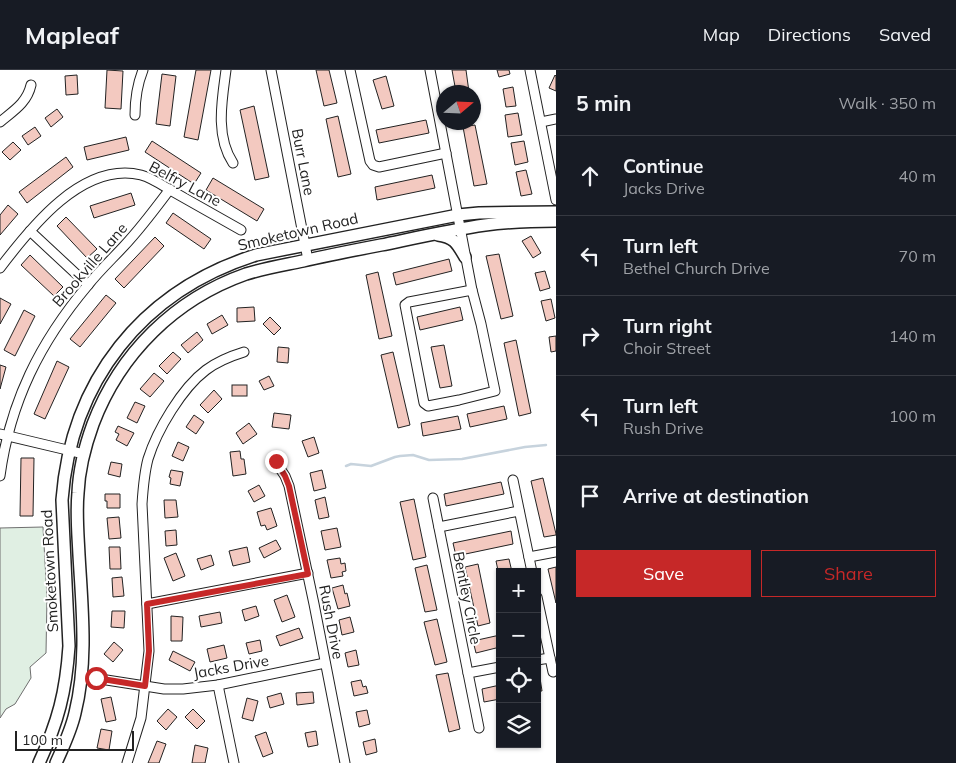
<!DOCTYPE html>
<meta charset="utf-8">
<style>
:root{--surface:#171b24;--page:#20242c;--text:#f1f3f6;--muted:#9ea1a6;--line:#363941;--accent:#c62828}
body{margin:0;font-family:Mulish,sans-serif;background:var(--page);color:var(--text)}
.controls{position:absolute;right:15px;bottom:15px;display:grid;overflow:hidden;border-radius:0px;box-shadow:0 1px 4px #0004}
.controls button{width:45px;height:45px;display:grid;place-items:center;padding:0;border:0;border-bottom:1px solid var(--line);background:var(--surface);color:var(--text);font:25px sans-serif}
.compass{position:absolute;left:436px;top:15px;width:45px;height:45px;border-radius:50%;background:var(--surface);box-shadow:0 1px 4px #0004;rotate:71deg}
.scale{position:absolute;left:15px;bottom:12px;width:119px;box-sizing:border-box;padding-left:5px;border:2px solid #222;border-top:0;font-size:14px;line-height:18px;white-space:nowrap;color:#222;-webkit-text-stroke:4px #fff;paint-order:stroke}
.stop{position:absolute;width:15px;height:15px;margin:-11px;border:4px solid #c62828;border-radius:50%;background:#fff}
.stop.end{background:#c62828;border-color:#fff;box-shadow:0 1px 5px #0008}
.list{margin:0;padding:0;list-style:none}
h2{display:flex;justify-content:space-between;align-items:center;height:65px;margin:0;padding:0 20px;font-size:21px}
h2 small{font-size:16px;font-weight:400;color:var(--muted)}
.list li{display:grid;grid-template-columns:32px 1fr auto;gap:15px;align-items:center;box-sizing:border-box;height:80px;padding:0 20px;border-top:1px solid var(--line)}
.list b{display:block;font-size:19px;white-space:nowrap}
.list p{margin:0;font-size:16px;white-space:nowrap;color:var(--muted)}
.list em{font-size:16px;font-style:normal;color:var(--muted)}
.actions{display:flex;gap:10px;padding:15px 20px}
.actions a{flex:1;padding:11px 0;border:1px solid var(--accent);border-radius:0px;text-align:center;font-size:18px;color:var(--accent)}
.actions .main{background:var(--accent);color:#fff}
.icon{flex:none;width:28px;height:28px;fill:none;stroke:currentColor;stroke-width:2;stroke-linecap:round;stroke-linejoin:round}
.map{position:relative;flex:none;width:556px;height:693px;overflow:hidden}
header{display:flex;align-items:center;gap:30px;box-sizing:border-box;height:70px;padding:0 25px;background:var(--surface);border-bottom:1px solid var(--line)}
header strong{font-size:24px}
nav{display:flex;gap:28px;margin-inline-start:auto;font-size:18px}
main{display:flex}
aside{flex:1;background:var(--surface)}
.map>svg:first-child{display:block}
</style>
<header>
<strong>Mapleaf</strong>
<nav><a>Map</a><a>Directions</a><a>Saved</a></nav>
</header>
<main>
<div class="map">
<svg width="556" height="693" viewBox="0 0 556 693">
<rect width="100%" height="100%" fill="#fff"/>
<polygon fill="#e0efe3" stroke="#6f6f6f" points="43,457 47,527 46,583 30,597 31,608 15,634 6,639 0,648 0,458"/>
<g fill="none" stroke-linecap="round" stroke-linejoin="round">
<polyline stroke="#c7d3dd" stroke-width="2.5" points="346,396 351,394 371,396 395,387 400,386 413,385 429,390 462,389 525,377 546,375"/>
</g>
<g fill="#f3c9c0" stroke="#222">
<polygon points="107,0 123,1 121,39 105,38"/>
<polygon points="196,0 211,0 198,70 184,67"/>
<polygon points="316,0 329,0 337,33 324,36"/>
<polygon points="452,0 466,0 469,22 456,22"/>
<polygon points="497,0 509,0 510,4 499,7"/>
<polygon points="162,4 176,6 170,56 156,54"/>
<polygon points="77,5 78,24 66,25 65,6"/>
<polygon points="555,5 556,6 556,21 549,18"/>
<polygon points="386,6 394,36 382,39 373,10"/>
<polygon points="513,17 516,36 506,37 503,19"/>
<polygon points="254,36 269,107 255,110 240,40"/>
<polygon points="57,39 63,47 51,57 45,48"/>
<polygon points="518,43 522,65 508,67 505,45"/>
<polygon points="338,46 351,104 338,107 326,49"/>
<polygon points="426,50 429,63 379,73 376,60"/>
<polygon points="475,55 487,114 474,116 463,57"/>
<polygon points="35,57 41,66 28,75 22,66"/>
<polygon points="126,67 129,80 87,90 84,77"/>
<polygon points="152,71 201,103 194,114 145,82"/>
<polygon points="524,71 528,92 515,95 511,73"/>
<polygon points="13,72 21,80 10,90 2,82"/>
<polygon points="66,87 73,97 27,133 19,122"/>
<polygon points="526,100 532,124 521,126 516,102"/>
<polygon points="432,105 435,118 377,130 375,117"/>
<polygon points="213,108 264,139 257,151 206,120"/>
<polygon points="131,123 135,135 94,148 90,136"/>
<polygon points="8,135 18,144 0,165 0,145"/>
<polygon points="173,143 211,169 204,179 166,153"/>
<polygon points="66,147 97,179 87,188 57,156"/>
<polygon points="531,166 541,183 533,188 522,171"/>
<polygon points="155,167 164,176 124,218 115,209"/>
<polygon points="499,184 513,246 501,249 486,186"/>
<polygon points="30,185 63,217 54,226 21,195"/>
<polygon points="449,189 452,201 396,215 393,203"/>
<polygon points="545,201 550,218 540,221 535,203"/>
<polygon points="378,202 392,266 379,269 366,205"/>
<polygon points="106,225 116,233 80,277 70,269"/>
<polygon points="0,228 11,234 0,254"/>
<polygon points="551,229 555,248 546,251 541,231"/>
<polygon points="254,237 255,251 237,252 237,238"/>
<polygon points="460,237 463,250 420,260 417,247"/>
<polygon points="24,240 35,246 15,286 4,280"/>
<polygon points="222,245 228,255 212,264 207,254"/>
<polygon points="270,247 281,258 274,265 263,254"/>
<polygon points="197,262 203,270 188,283 181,275"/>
<polygon points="556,266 556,281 551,282 549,267"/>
<polygon points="516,270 531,343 519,346 504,273"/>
<polygon points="444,275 452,316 440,318 431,277"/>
<polygon points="278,277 289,278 288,293 277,292"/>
<polygon points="173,282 181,289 167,304 159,296"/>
<polygon points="393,282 410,355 398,358 381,285"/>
<polygon points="57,291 69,297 45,349 34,344"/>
<polygon points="0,295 6,297 0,319"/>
<polygon points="154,303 164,311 150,327 140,319"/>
<polygon points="269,306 274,316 264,320 259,311"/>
<rect x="232" y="315" width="15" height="11"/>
<polygon points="214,320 222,329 208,343 200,335"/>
<polygon points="135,332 145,336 137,353 127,348"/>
<polygon points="504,336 507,349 470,357 467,344"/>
<polygon points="274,343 291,345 289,359 272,357"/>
<polygon points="194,345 204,352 196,364 186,357"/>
<polygon points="458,346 461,359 423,366 421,353"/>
<polygon points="249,353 257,364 243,374 236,363"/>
<polygon points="118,356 134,363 127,376 116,370 119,364 115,362"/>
<polygon points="314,367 319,383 308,387 302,371"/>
<polygon points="178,372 189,377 183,391 172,386"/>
<polygon points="240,381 241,389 244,389 246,404 233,406 230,382"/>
<polygon points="21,388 34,388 33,446 20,446"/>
<polygon points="111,392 122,394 120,407 108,404"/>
<polygon points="171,400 183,402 180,416 170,414 171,408 169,407"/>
<polygon points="322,400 326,418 314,421 310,403"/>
<polygon points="543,408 556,464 556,465 544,467 531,411"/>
<polygon points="501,412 504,424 446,436 444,424"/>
<polygon points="259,415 265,426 254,432 248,421"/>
<polygon points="105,424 120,424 120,438 107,438 107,431 105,431"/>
<polygon points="325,427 329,447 319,449 315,430"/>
<polygon points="414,429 426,487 413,490 400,432"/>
<polygon points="164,430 176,430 178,447 165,448"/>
<polygon points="271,438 277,456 267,460 265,455 261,456 257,442"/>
<polygon points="119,447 121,468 109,469 107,448"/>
<polygon points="337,458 341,477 325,480 321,461"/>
<polygon points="176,460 177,475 166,476 165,461"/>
<polygon points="511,461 513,474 456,486 453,473"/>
<polygon points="276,470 281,479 264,488 259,478"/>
<polygon points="109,477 120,477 121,499 110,499"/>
<polygon points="247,477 250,492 233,496 229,481"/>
<polygon points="176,483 185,506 173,511 164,488"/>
<polygon points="211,485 214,495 201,500 197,489"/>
<polygon points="340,488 341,494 345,493 346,501 342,502 343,506 331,508 327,490"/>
<polygon points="509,489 512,502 500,502 500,510 496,491"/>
<polygon points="478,494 490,553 478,556 465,497"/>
<polygon points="427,495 437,540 425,542 415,498"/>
<polygon points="556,497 556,533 548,499"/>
<polygon points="122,507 124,526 113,527 112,508"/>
<polygon points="343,515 345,524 347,523 350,536 338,539 332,518"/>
<polygon points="287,525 295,547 282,552 274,530"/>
<polygon points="256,536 259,546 245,551 242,540"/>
<polygon points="112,541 125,541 124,558 111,557"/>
<polygon points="220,542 222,553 201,557 199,546"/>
<polygon points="171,546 183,547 182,571 171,571"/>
<polygon points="350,547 354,562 342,565 339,550"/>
<polygon points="437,549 447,592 435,595 424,552"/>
<polygon points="299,558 303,568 280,576 276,566"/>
<polygon points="500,565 500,577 476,583 473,571"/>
<polygon points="260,570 262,581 249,584 246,573"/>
<polygon points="114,572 123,580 113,592 104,584"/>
<polygon points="224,575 227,588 210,592 207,579"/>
<polygon points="356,580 359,595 348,597 345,583"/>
<polygon points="173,581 195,592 190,601 169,590"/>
<polygon points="448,603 460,659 449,662 436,605"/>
<polygon points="537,608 540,608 542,621 537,621"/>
<polygon points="361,610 363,617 366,616 368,623 354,626 351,612"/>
<polygon points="500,615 500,629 484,632 482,619"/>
<polygon points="313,622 314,633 297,635 296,623"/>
<polygon points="281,623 284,634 270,638 267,627"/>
<polygon points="111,627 116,650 106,652 101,629"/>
<polygon points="247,628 258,631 253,651 242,648"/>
<polygon points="168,639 177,647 166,660 157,651"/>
<polygon points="193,639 205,651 197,659 185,647"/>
<polygon points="367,640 370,654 359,657 356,642"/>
<polygon points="101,659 112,661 109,680 97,678"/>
<polygon points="316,661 318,675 308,677 305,663"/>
<polygon points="266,662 273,683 263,687 255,666"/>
<polygon points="375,669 377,682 366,685 363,672"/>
<polygon points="157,671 166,674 159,693 148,693"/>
<polygon points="195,675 208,678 205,693 192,693"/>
</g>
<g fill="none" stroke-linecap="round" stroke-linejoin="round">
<defs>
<g id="minor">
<path d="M 226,0 C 222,30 215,66 233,93"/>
<polyline points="271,0 308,190"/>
<polyline points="350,0 370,91 373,95 379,97 446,83"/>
<polyline points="430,0 472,220"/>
<polyline points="530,0 556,130"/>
<path d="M 135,45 C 135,29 137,15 143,0"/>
<path d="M 0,52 C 13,41 27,33 31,15"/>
<polyline points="541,52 556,49"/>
<polyline points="30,161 88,215"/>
<path d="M 0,198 C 31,157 83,91 141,105 C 152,108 162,115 172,121 C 195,134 218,147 241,160"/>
<polygon points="472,220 481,254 495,321 459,330 428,336 424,333 405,235 409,232"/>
<polyline points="0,364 84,384"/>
<polyline points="275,391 285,406 289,416 314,534 345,693"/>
<path d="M 0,406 C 10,332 40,272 88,215 C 99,201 112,189 124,176 C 141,158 155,139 170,119"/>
<polyline points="513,410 532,502"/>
<polyline points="433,428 479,658"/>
<polyline points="439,457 519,441"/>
<polyline points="529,487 556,482"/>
<polyline points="537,527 553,602"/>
<polyline points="147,534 308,503"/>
<polyline points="537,590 550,588"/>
<polyline points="468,603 500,597"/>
<polyline points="81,606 145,616 164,619 183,619 218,615 325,593"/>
<polyline points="218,615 234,693"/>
<path d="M 127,693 L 141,648 L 149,581 L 142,434 C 143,419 144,404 148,389 C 157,360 182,318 206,300 C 218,291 231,286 244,282"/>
</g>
<g id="major">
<path d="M 438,165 C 454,167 457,173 465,187"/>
<path d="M 39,693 C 58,652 66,622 69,576 L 62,430 C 71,311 142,221 256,185 L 458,145 L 479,143 L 556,142"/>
<path d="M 56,693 C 63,677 71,661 75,643 C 88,591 82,538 79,485 C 78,464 76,443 78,423 C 79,399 85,376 93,354 C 120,283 175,229 246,204 C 265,198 284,195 303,191 C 329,185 355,180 381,175 C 415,168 450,160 485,155 C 508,152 533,151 556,151"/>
</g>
</defs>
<use href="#minor" stroke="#222" stroke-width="11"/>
<use href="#major" stroke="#222" stroke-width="14"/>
<use href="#minor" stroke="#fff" stroke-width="9"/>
<use href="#major" stroke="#fff" stroke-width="11"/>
</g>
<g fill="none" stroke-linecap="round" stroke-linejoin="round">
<polyline stroke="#c62828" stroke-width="6" points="96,608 145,616 149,581 147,534 308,504 289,416 285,406 276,391"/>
</g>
<g text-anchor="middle" stroke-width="4" stroke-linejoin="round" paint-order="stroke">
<g font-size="15" fill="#222" stroke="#fff">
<text transform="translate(303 92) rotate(79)" y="5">Burr Lane</text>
<text transform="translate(185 114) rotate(28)" y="5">Belfry Lane</text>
<text transform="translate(298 162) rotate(-13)" y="5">Smoketown Road</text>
<text transform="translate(90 195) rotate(-49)" y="5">Brookville Lane</text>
<text transform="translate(50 501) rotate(-93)" y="5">Smoketown Road</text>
<text transform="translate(467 528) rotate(79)" y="5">Bentley Circle</text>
<text transform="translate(331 552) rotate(79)" y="5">Rush Drive</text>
<text transform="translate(231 597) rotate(-10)" y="5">Jacks Drive</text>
</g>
</g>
</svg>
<div class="controls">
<button>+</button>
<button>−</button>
<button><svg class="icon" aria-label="locate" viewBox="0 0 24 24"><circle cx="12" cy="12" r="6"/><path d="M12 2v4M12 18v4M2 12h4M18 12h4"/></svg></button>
<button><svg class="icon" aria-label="layers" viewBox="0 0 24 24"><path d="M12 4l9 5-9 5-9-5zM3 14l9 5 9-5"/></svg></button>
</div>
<svg class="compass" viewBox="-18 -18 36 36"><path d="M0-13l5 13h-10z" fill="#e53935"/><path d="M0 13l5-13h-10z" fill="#9ea1a6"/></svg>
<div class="scale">100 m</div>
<div class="stop" style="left:96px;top:608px"></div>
<div class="stop end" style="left:276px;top:391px"></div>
</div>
<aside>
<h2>5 min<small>Walk · 350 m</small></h2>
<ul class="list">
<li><svg class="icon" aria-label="ahead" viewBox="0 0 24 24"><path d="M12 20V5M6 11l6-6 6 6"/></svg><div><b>Continue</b><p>Jacks Drive</p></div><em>40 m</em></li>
<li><svg class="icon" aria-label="left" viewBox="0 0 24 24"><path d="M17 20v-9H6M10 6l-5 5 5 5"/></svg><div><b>Turn left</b><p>Bethel Church Drive</p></div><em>70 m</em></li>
<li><svg class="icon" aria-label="right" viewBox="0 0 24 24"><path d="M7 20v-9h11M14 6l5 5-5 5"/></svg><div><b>Turn right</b><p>Choir Street</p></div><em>140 m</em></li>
<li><svg class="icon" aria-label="left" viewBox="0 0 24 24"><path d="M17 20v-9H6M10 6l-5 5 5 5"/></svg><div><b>Turn left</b><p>Rush Drive</p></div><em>100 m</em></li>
<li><svg class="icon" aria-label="arrive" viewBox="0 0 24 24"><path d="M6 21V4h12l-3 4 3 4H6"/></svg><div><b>Arrive at destination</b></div></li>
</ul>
<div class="actions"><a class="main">Save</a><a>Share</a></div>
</aside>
</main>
